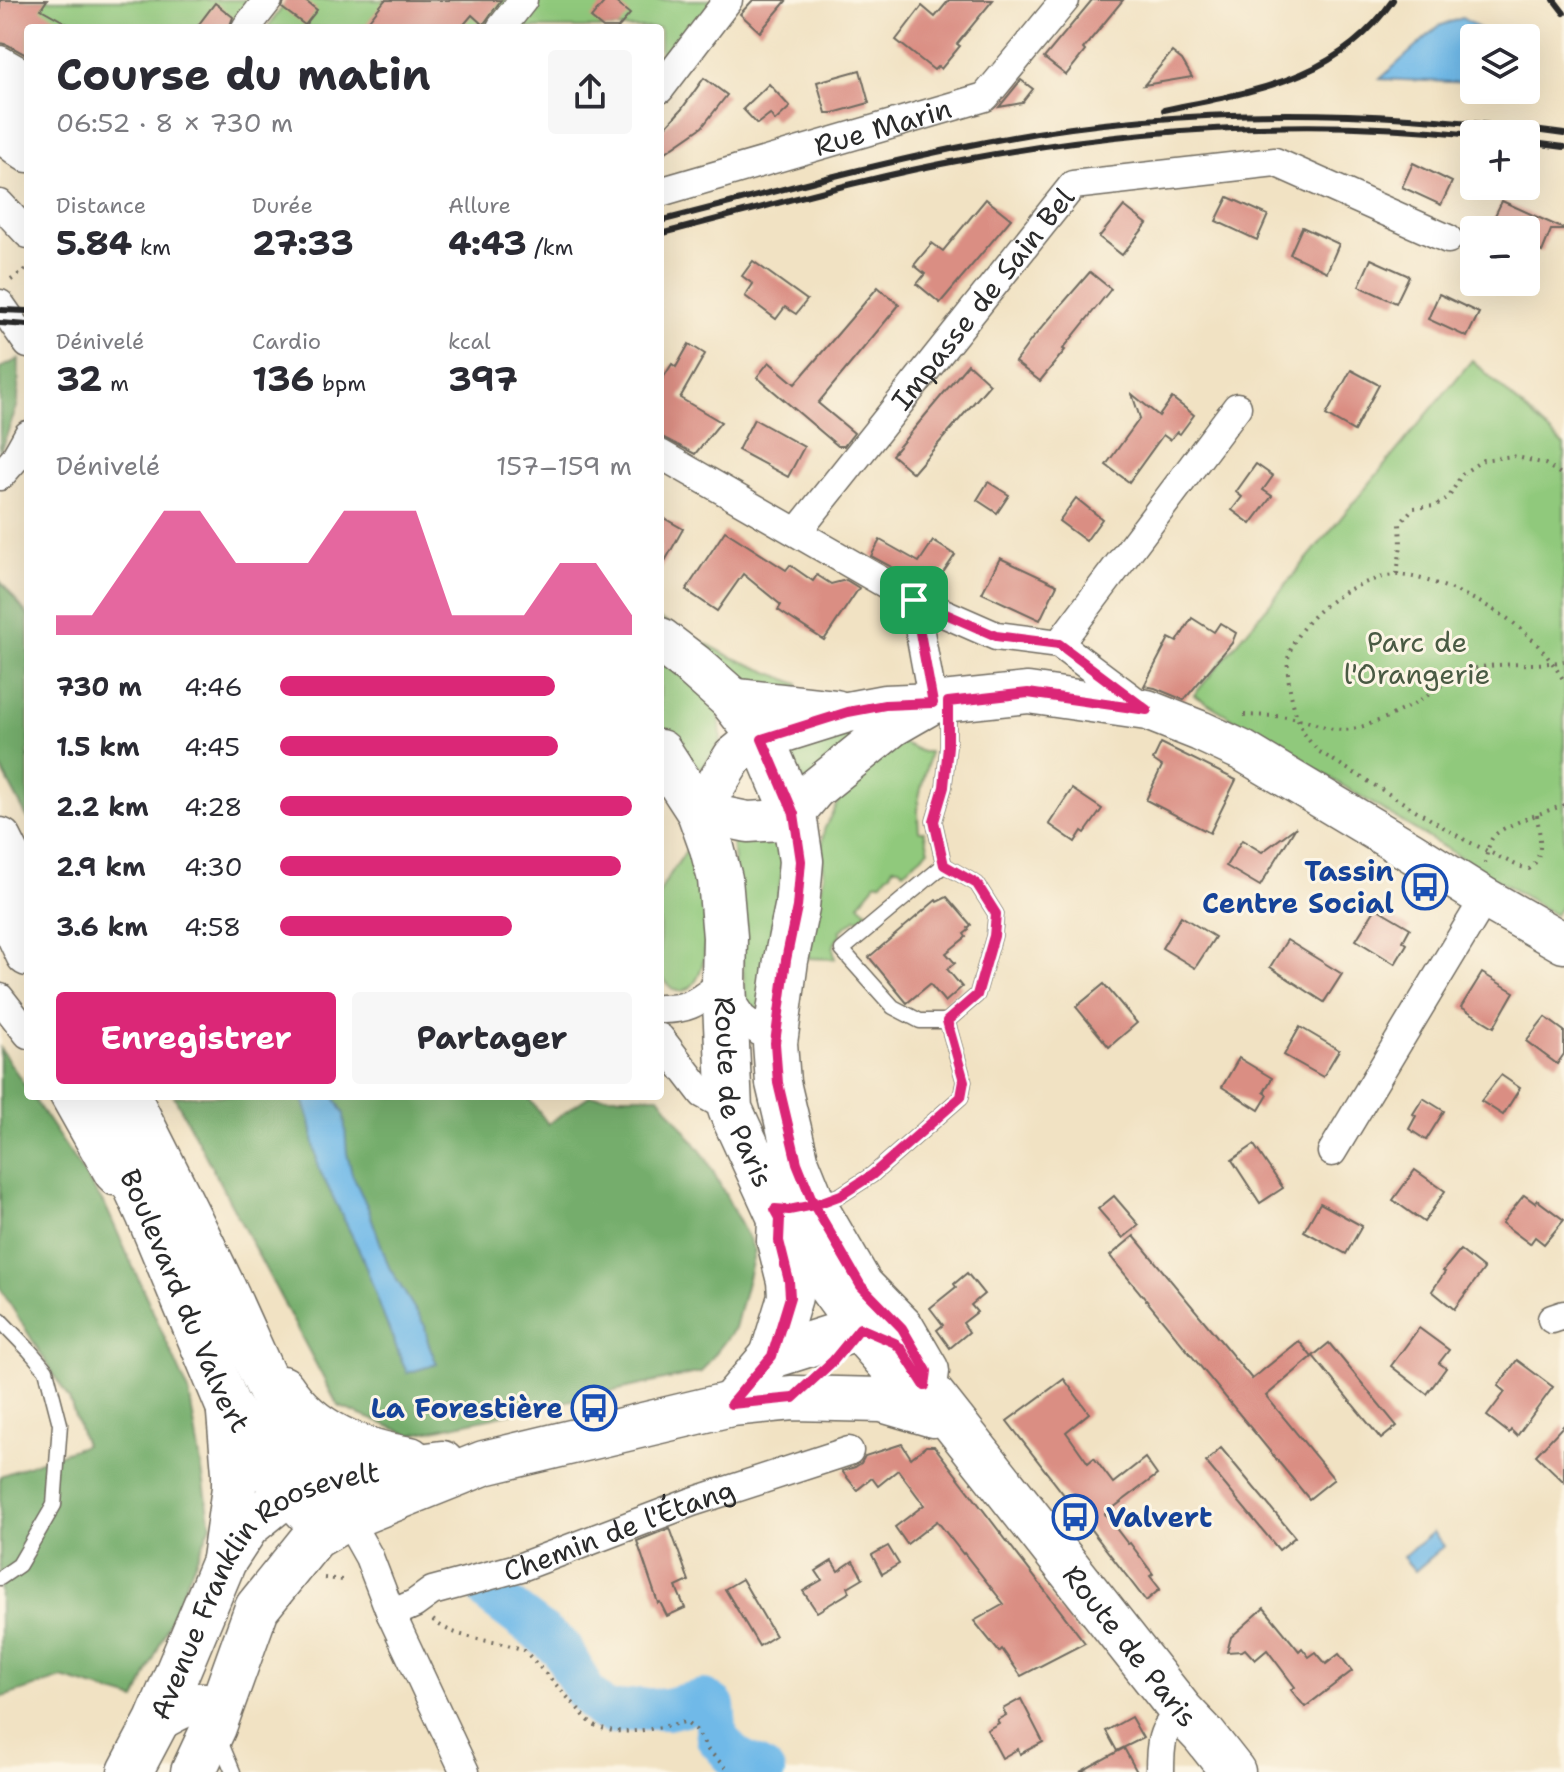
<!DOCTYPE html>
<html lang="fr">
<meta charset="utf-8">
<style>
body{margin:0;font-family:"Shantell Sans",sans-serif;background:#f7f7f7;color:#2b2b33;height:100vh;display:flex;flex-direction:column;font-size:30px;white-space:nowrap}
*{box-sizing:border-box;margin:0}
p{font-size:26px;color:#7c7c81}
.icon{flex:none;width:44px;height:44px;fill:none;stroke:currentColor;stroke-width:2;stroke-linecap:round;stroke-linejoin:round}
.map{position:relative;flex:1;overflow:hidden}
.panel{position:absolute;left:24px;top:24px;width:640px;height:1076px;display:flex;flex-direction:column;background:#fff;border-radius:8px;box-shadow:0 8px 32px #0002}
.panel>*{flex:none}
.buttons{position:absolute;left:1460px;top:24px;display:grid;gap:16px}
.buttons a{display:grid;place-items:center;width:80px;height:80px;border-radius:8px;background:#fff;box-shadow:0 8px 32px #0002;font-size:40px}
.pin{position:absolute;display:grid;place-items:center;width:68px;height:68px;color:#fff;margin:-34px;border-radius:16px;box-shadow:0 4px 12px #0006}
.round{display:grid;place-items:center;flex:none;width:84px;height:84px;border-radius:8px;background:#f7f7f7}
.summary{display:flex;align-items:center;justify-content:space-between;height:136px;padding:0 32px}
h1{font-size:44px;font-weight:700;line-height:60px}
.metrics{display:grid;grid-template-columns:repeat(3,1fr);gap:12px;height:136px;padding:8px 32px}
.metrics div{display:grid;align-content:center}
.metrics b{font-size:34px;font-weight:700}
.metrics small{font-size:22px;font-weight:400}
.metrics p{font-size:22px}
.chart{height:224px;padding:16px 32px}
.chart p{display:flex;justify-content:space-between}
.chart svg{width:100%;height:144px;margin-top:8px;fill:#db2777;opacity:.7}
.action{display:flex;gap:16px;margin-top:auto;padding:16px 32px}
.action a{flex:1;height:92px;border-radius:8px;background:#db2777;color:#fff;font-size:32px;font-weight:700;line-height:92px;text-align:center}
.action a+a{background:#f7f7f7;color:#2b2b33}
ul{padding:0 32px;list-style:none;font-size:26px}
li{display:grid;grid-template-columns:128px 96px 1fr;align-items:center;height:60px}
li i{height:20px;border-radius:10px;background:#db2777}
.map>svg:first-child{display:block}
.green{fill:#90c97c;stroke:#5e7a54;stroke-width:2}
.forest{fill:#74ad6c;stroke:#506c4c;stroke-width:2}
.water{fill:#70b9e8;stroke:#4e728a;stroke-width:2}
.lines{fill:none;stroke-linecap:round;stroke-linejoin:round}
.river{stroke:#70b9e8;stroke-width:42}
.building{fill:#da8e83}
.lane-casing{stroke:#706b60;stroke-width:17}
.street-casing{stroke:#706b60;stroke-width:31}
.secondary-casing{stroke:#706b60;stroke-width:43}
.primary-casing{stroke:#706b60;stroke-width:47}
.path{stroke:#706b60;stroke-width:4;stroke-dasharray:2 6;stroke-linecap:butt}
.lane{stroke:#fff;stroke-width:14}
.street{stroke:#fff;stroke-width:28}
.secondary{stroke:#fff;stroke-width:40}
.primary{stroke:#fff;stroke-width:44}
.rail{stroke:#2b2b2b;stroke-width:6}
.route-casing{stroke:#fff;stroke-width:16}
.route{stroke:#db2777;stroke-width:10}
.labels{text-anchor:middle;dominant-baseline:central;stroke-width:6;stroke-linejoin:round;paint-order:stroke}
.street-label{font-size:28px;fill:#2b2b2b;stroke:#fcf5e5}
.park-label{font-size:28px;fill:#495a43;stroke:#fcf5e5}
.transit-label{font-size:28px;font-weight:bold;fill:#164399;stroke:#fcf5e5;text-anchor:end}
</style>
<div class="map">
<svg width="1564" height="1772" viewBox="0 0 1564 1772">
<rect width="100%" height="100%" fill="#fcf5e5"/>
<filter id="ink" filterUnits="userSpaceOnUse"><feTurbulence type="fractalNoise" baseFrequency=".0125" numOctaves="2"/><feDisplacementMap in="SourceGraphic" scale="16" xChannelSelector="R" yChannelSelector="G"/><feConvolveMatrix kernelMatrix="1 2 1 2 8 2 1 2 1" color-interpolation-filters="sRGB"/></filter>
<filter id="wash" filterUnits="userSpaceOnUse"><feTurbulence type="fractalNoise" baseFrequency=".006" numOctaves="4" result="noise"/><feDisplacementMap in="SourceGraphic" scale="32" xChannelSelector="R" yChannelSelector="G"/><feGaussianBlur stdDeviation="1.8" result="paint"/><feColorMatrix in="noise" values="0 0 0 0 0 0 0 0 0 0 0 0 0 0 0 0 0 1.4 0 .05"/><feComposite in="paint" operator="in"/></filter>
<g filter="url(#wash)">
<rect width="100%" height="100%" fill="#f1e2c3"/>
<g class="green">
<path d="M0,0H257L236,28H28V60L0,43Z"/>
<path d="M288,0H513L491,28H267Z"/>
<path d="M537,0H713L660,70V28H514Z"/>
<path d="M1472,360L1564,446V902L1555,915L1194,695Z"/>
<path d="M660,619L729,656L798,684V692L752,686L717,663Z"/>
<path d="M660,656L719,707L721,741L704,766L695,769L660,726Z"/>
<path d="M877,717L806,785L787,746Z"/>
<path d="M901,742L922,752H929C928,768 922,782 919,798C917,809 918,820 919,831H924L929,850L904,871L899,867H893L891,873L887,875L882,882L875,883L874,886L859,904L868,912L859,920L857,918L840,931L842,934C833,943 832,947 835,959L808,958L824,875L822,847L824,830L835,807L849,785Z"/>
<path d="M782,833L785,854L759,1009L746,1003L732,840L734,837Z"/>
<path d="M693,841C699,878 714,940 699,975C696,982 690,990 682,991C673,993 664,981 661,973C659,969 659,899 660,893C662,884 686,852 693,841Z"/>
</g>
<g class="forest">
<path d="M19,359L18,404L0,453V368Z"/>
<path d="M0,581L28,615V819L0,766Z"/>
<path d="M0,1048L28,1090V1096H32L107,1209L189,1392L211,1525L136,1700L62,1678L0,1698V1476L85,1445L69,1399L0,1288Z"/>
<path d="M174,1096H527L548,1124L589,1096H659L706,1158L755,1251L735,1328L701,1372L411,1435L338,1406Z"/>
</g>
<g class="water">
<path d="M1462,18L1480,29L1485,38H1474V83L1380,79L1439,26Z"/>
<path d="M302,1096H334L344,1114L347,1153L352,1174L368,1208L389,1267L425,1326L428,1342L437,1364L407,1373L385,1320L361,1254L318,1167L310,1121Z"/>
<path d="M1433,1532L1444,1546L1415,1571L1403,1557Z"/>
</g>
<g class="lines">
<path class="river" d="M490,1594L561,1648L585,1692L602,1709L613,1713L640,1709H667L704,1700L714,1706L717,1738L733,1756L764,1772"/>
</g>
<g id="blocks">
<g class="building">
<path d="M0,0H47L41,9L75,28H28V56L8,45L0,43Z"/>
<path d="M285,0H304L317,10L305,25L282,8Z"/>
<path d="M385,0H501L483,25L472,15L461,28H363Z"/>
<path d="M606,0H613L630,14L618,28H603L591,18Z"/>
<path d="M753,0H787L760,32L740,14Z"/>
<path d="M949,0H993L957,44L960,46L941,69L938,66L934,70L896,40L922,6L935,17Z"/>
<path d="M1092,0H1123L1083,49L1085,51L1066,75L1044,58Z"/>
<path d="M215,3L233,17L229,28H196Z"/>
<path d="M1172,52L1182,60L1192,77L1144,85Z"/>
<path d="M860,70L869,103L833,113H826L817,82Z"/>
<path d="M704,78L727,95L702,127L660,156V133L681,110Z"/>
<path d="M1021,80L1033,89L1022,103L999,107Z"/>
<path d="M769,84L790,107L775,121L770,114L757,124L743,109Z"/>
<path d="M1413,163L1452,182L1441,205L1402,187Z"/>
<path d="M1228,197L1268,215L1257,240L1216,221Z"/>
<path d="M986,199L1011,219L940,303L917,284L925,274L914,265L932,243L943,251Z"/>
<path d="M1502,201L1564,229V230H1551L1542,252L1526,244V230H1488Z"/>
<path d="M1124,206L1147,224L1122,255L1099,237Z"/>
<path d="M1302,227L1339,244L1327,272L1290,254Z"/>
<path d="M1371,259L1409,276L1396,303L1359,286Z"/>
<path d="M753,261L807,300L796,314L785,307L776,319L745,296L753,284L742,276Z"/>
<path d="M1090,272L1111,289L1063,349L1065,350L1040,381L1015,362L1031,340Z"/>
<path d="M878,287L899,305L818,403L854,433L844,446H838L757,377L769,362L795,384Z"/>
<path d="M1439,294L1479,313L1467,337L1428,319Z"/>
<path d="M689,344L705,354L680,398L721,422L695,454L660,436V383L672,364L676,367Z"/>
<path d="M968,364L990,384L913,473L892,455Z"/>
<path d="M1351,370L1379,385L1354,431L1326,415Z"/>
<path d="M1132,394L1159,416L1172,398L1194,415L1180,434L1177,432L1170,440L1163,435L1129,482L1106,465L1140,418Z"/>
<path d="M754,419L804,447L788,477L738,450Z"/>
<path d="M1256,464L1273,476L1263,490L1272,496L1251,524L1232,510L1242,497L1236,492Z"/>
<path d="M988,482L1009,495L997,513L977,500Z"/>
<path d="M1076,498L1102,519L1086,541L1059,521Z"/>
<path d="M660,516L683,529L660,570Z"/>
<path d="M725,531L786,570L790,565L813,581L817,575L831,584L846,580L859,588L824,640L778,610L781,605L743,574L717,611L686,590Z"/>
<path d="M880,540L919,562L933,541L955,555L932,589L871,556Z"/>
<path d="M1000,558L1057,585L1040,620L982,593Z"/>
<path d="M1192,618L1214,632L1220,623L1236,633L1232,643L1184,700L1155,688L1144,686L1169,638L1177,642Z"/>
<path d="M1161,743L1236,780L1210,833L1146,800L1162,766L1153,760Z"/>
<path d="M1072,789L1102,809L1085,833L1082,831L1075,842L1049,824Z"/>
<path d="M1296,827L1260,886L1226,866L1242,840L1262,852Z"/>
<path d="M947,897L971,925L968,928L969,930L964,934L966,937L946,953L955,963L947,969L962,987L945,1002L930,984L907,1003L869,957L936,900L937,902Z"/>
<path d="M1376,908L1410,928L1403,941L1407,944L1395,964L1356,940Z"/>
<path d="M1181,916L1215,937L1195,968L1162,948Z"/>
<path d="M1287,940L1342,974L1324,1002L1270,967Z"/>
<path d="M1482,973L1514,992L1494,1027L1461,1007Z"/>
<path d="M1104,984L1137,1023L1109,1047L1076,1007Z"/>
<path d="M1545,1017L1564,1031V1054L1557,1064L1526,1041Z"/>
<path d="M1300,1027L1339,1050L1323,1077L1284,1055Z"/>
<path d="M1239,1058L1272,1078L1264,1092L1268,1095L1259,1110L1222,1087Z"/>
<path d="M1501,1075L1520,1088L1503,1115L1481,1101Z"/>
<path d="M1423,1098L1444,1111L1426,1140L1409,1129L1416,1116L1413,1114Z"/>
<path d="M1254,1145L1283,1188L1260,1203L1232,1160Z"/>
<path d="M1415,1170L1445,1191L1424,1222L1393,1200Z"/>
<path d="M1524,1195L1535,1203L1537,1200L1564,1220L1544,1244L1535,1237L1530,1244L1502,1223Z"/>
<path d="M1114,1196L1139,1225L1123,1238L1098,1209Z"/>
<path d="M1320,1203L1362,1226L1346,1254L1304,1231Z"/>
<path d="M1134,1236L1252,1379L1299,1341L1312,1357L1266,1396L1334,1479L1309,1499L1110,1256Z"/>
<path d="M1460,1250L1484,1269L1454,1309L1432,1291L1445,1272L1443,1271Z"/>
<path d="M967,1273L984,1294L971,1305L977,1312L963,1323L969,1332L950,1348L937,1330L943,1325L930,1308L956,1287L954,1284Z"/>
<path d="M1419,1328L1449,1350L1439,1363L1446,1368L1427,1394L1391,1366Z"/>
<path d="M1329,1343L1397,1426L1381,1439L1313,1356Z"/>
<path d="M1517,1360L1553,1387L1517,1436L1511,1430L1509,1433L1487,1416L1505,1392L1498,1386Z"/>
<path d="M1064,1379L1089,1413L1066,1432L1088,1463L1094,1458L1113,1483L1145,1458L1157,1475L1105,1514L1128,1544L1130,1543L1153,1574L1150,1576L1160,1589L1146,1601L1007,1421Z"/>
<path d="M1564,1425V1482L1536,1455Z"/>
<path d="M902,1444L911,1458L926,1446H934L1085,1643L1021,1676L1002,1649L999,1652L974,1621L1004,1604L964,1553L963,1554L937,1521L907,1544L895,1527L924,1505L898,1470L878,1486L872,1478L857,1490L842,1471L855,1467L861,1463L865,1456Z"/>
<path d="M1221,1448L1295,1537L1279,1550L1206,1462Z"/>
<path d="M670,1528L689,1581L676,1587L685,1608L667,1616L660,1602L658,1603L637,1541Z"/>
<path d="M888,1546L899,1564L882,1574L872,1555Z"/>
<path d="M832,1561L838,1571L853,1561L863,1578L848,1587L850,1592L817,1612L803,1591L822,1580L816,1571Z"/>
<path d="M742,1579L775,1636L759,1646L725,1589Z"/>
<path d="M1264,1608L1299,1651L1302,1648L1309,1657L1316,1652L1326,1664L1339,1654L1352,1671L1305,1707L1291,1690L1295,1687L1267,1650L1255,1660L1245,1649L1242,1651L1227,1652L1231,1637Z"/>
<path d="M1021,1699L1043,1742L1020,1754L1018,1749L1002,1758L987,1730L999,1723L997,1720L1006,1715L1003,1709Z"/>
<path d="M1131,1717L1143,1738L1117,1751L1106,1731Z"/>
<path d="M1124,1748L1137,1772H1080Z"/>
</g>
</g>
</g>
<g filter="url(#ink)">
<use href="#blocks" fill-opacity="0" stroke="#706b60" stroke-width="2"/>
<g class="lines">
<g class="lane-casing">
<g id="lane">
<path d="M944,865L842,950L893,1007L920,1021H947L977,995L994,936L996,914L977,884L944,865L934,821L944,787L948,746V703"/>
<path d="M817,1204L841,1195L872,1175L961,1097L964,1081L947,1021"/>
<path d="M0,1320L29,1350L46,1370L60,1424L54,1505L19,1565L0,1578"/>
<path d="M218,1736L233,1772"/>
</g>
</g>
<g class="street-casing">
<g id="street">
<path d="M246,28L268,0"/>
<path d="M501,28L523,0"/>
<path d="M0,60L28,76"/>
<path d="M660,89L728,0"/>
<path id="s1" d="M660,192L985,97L1065,0"/>
<path d="M0,204L28,234"/>
<path d="M0,304L28,344"/>
<path d="M660,454L914,600L996,636L1059,644L1143,707"/>
<path d="M0,476L14,460L28,435"/>
<path id="s2" d="M797,532L1073,185L1275,162L1448,239"/>
<path d="M914,600L933,703"/>
<path d="M1059,644L1237,407"/>
<path d="M0,998L28,1034"/>
<path d="M660,1009C692,1010 700,999 724,982L734,1006L742,1018L775,1043"/>
<path d="M660,1038L703,1094L730,1109"/>
<path d="M64,1096L109,1176L114,1181"/>
<path d="M1332,1152L1485,898"/>
<path d="M1552,1319L1564,1315"/>
<path d="M347,1518L369,1557L391,1614L465,1772"/>
<path id="s3" d="M391,1614L414,1604L432,1591L521,1567L692,1502L849,1451"/>
<path d="M1160,1772C1160,1747 1160,1727 1182,1712"/>
</g>
</g>
<g class="secondary-casing">
<g id="secondary">
<path d="M730,698L836,710"/>
<path d="M933,703L893,726L815,789L794,814L780,820L748,822L699,812L733,757L744,748L762,739L848,712L885,705L933,703L1028,693L1147,710L1200,731L1243,751L1410,851L1485,898L1564,943"/>
<path d="M157,1721C176,1712 208,1688 218,1716"/>
</g>
</g>
<g class="primary-casing">
<g id="primary">
<path d="M0,94L28,114"/>
<path d="M0,129L28,150"/>
<path id="s4" d="M660,640L694,666L730,698L762,739L794,814L801,861L797,907L786,960L775,1043L778,1083L797,1163L814,1205L861,1286L902,1328L927,1371L925,1386L1182,1712L1203,1734L1233,1772"/>
<path id="s5" d="M660,752L699,812L712,848L720,879L725,937L724,982L730,1109L780,1218L869,1340L923,1402"/>
<path d="M0,840L28,896"/>
<path d="M0,895L28,954"/>
<path id="s6" d="M94,1096L148,1214L228,1406L272,1474L310,1514"/>
<path d="M128,1096C159,1158 191,1220 221,1283C257,1359 286,1439 338,1506"/>
<path d="M772,1356L790,1297L789,1281L779,1241L780,1221"/>
<path d="M282,1388C312,1433 359,1451 410,1459"/>
<path d="M731,1404L772,1356L860,1328"/>
<path d="M224,1559L234,1488V1472L229,1413"/>
<path id="s7" d="M130,1772L157,1721L224,1561L247,1526L273,1505L292,1493L320,1483L353,1475L442,1463"/>
<path d="M193,1772L214,1727L257,1608L314,1537L347,1518L484,1463L731,1404L793,1398L882,1400L933,1415"/>
</g>
</g>
<g class="path">
<path d="M11,280L28,268"/>
<path d="M1397,574L1401,545L1400,524L1413,508L1435,506L1449,497L1462,474L1483,460L1513,456L1545,464L1564,476"/>
<path d="M1244,715C1261,716 1282,715 1299,719C1316,723 1334,733 1352,729C1373,725 1402,711 1420,700C1439,689 1450,676 1473,669C1502,661 1534,667 1564,661"/>
<path d="M1537,815C1539,834 1546,856 1529,869L1518,866L1463,839L1318,751C1313,745 1306,738 1303,731C1294,715 1284,672 1289,654C1298,626 1322,606 1346,591C1358,585 1385,574 1398,575C1430,576 1492,605 1516,625C1535,640 1552,660 1564,681"/>
<path d="M1485,863C1487,855 1488,844 1493,837C1502,825 1548,811 1564,805"/>
<path d="M324,1578L343,1580"/>
<path d="M433,1620C457,1641 495,1639 524,1650L582,1713C603,1744 654,1728 685,1722L696,1730L708,1750L730,1772"/>
</g>
<use href="#lane" class="lane"/>
<use href="#street" class="street"/>
<use href="#secondary" class="secondary"/>
<use href="#primary" class="primary"/>
<g class="rail">
<path d="M1554,0L1564,13"/>
<path d="M1164,110C1253,91 1337,81 1393,0"/>
<path d="M1526,142L1564,147"/>
<path d="M660,221C774,192 887,160 1002,139C1188,105 1378,108 1564,134"/>
<path d="M660,234C762,208 863,178 967,159C1134,128 1304,117 1474,135"/>
<path d="M0,310L28,311"/>
<path d="M0,323L28,325"/>
</g>
</g>
</g>
<g class="lines" filter="url(#ink)">
<g class="route-casing">
<path id="route" d="M914,600L933,703L885,705L848,712L762,739L794,814L801,861L797,907L786,960L775,1043L778,1083L797,1163L814,1205L789,1210L775,1209L780,1218L779,1241L789,1281L790,1297L772,1356L731,1404L793,1398L833,1361L860,1328L895,1343L902,1350L925,1386L927,1371L902,1328L861,1286L814,1205L841,1195L872,1175L961,1097L964,1081L947,1021L977,995L994,936L996,914L977,884L944,865L934,821L944,787L948,746V702L1028,693L1147,710L1059,644L996,636L914,600"/>
</g>
<use href="#route" class="route"/>
</g>
<defs>
<g id="bus-ring" transform="scale(2.3)"><circle r="9.5" fill="#fcf5e5" stroke="#1a4fb4" stroke-width="1.5"/><path d="M-5-6H5V4H4V6H2V4H-2V6H-4V4H-5ZM-3.5-4V0h7V-4ZM-3.5 1.2v1.5H-2V1.2ZM2 1.2v1.5H3.5V1.2Z" fill="#1a4fb4"/></g>
</defs>
<g fill-rule="evenodd">
<use href="#bus-ring" x="1425" y="887"/>
<use href="#bus-ring" x="594" y="1408"/>
<use href="#bus-ring" x="1075" y="1517"/>
</g>
<g class="labels">
<g class="street-label">
<text stroke="none"><textPath href="#s1" startOffset="232">Rue Marin</textPath></text>
<text stroke="none"><textPath href="#s2" startOffset="298">Impasse de Sain Bel</textPath></text>
<text stroke="none"><textPath href="#s5" startOffset="358">Route de Paris</textPath></text>
<text stroke="none"><textPath href="#s6" startOffset="224">Boulevard du Valvert</textPath></text>
<text stroke="none"><textPath href="#s3" startOffset="244">Chemin de l'Étang</textPath></text>
<text stroke="none"><textPath href="#s7" startOffset="240">Avenue Franklin Roosevelt</textPath></text>
<text stroke="none"><textPath href="#s4" startOffset="1172">Route de Paris</textPath></text>
</g>
<g class="park-label">
<text x="1417" y="642">Parc de<tspan x="1417" dy="32">l'Orangerie</tspan></text>
</g>
<g class="transit-label">
<text x="1394" y="871">Tassin<tspan x="1394" dy="32">Centre Social</tspan></text>
<text x="563" y="1408">La Forestière</text>
<text x="1106" y="1517" text-anchor="start">Valvert</text>
</g>
</g>
</svg>
<div class="buttons">
<a><svg class="icon" aria-label="layers" viewBox="0 0 24 24"><path d="M12 4l9 5-9 5-9-5zM3 14l9 5 9-5"/></svg></a>
<a>+</a>
<a>−</a>
</div>
<div class="pin" style="left:914px;top:600px;background:#1e9e55"><svg class="icon" aria-label="arrive" viewBox="0 0 24 24"><path d="M6 21V4h12l-3 4 3 4H6"/></svg></div>
<section class="panel">
<div class="summary"><div><h1>Course du matin</h1><p>06:52 · 8 × 730 m</p></div><a class="round"><svg class="icon" aria-label="share" viewBox="0 0 24 24"><path d="M12 15V3M7 8l5-5 5 5M5 13v7h14v-7"/></svg></a></div>
<div class="metrics">
<div><p>Distance</p><b>5.84<small> km</small></b></div>
<div><p>Durée</p><b>27:33</b></div>
<div><p>Allure</p><b>4:43<small> /km</small></b></div>
</div>
<div class="metrics">
<div><p>Dénivelé</p><b>32<small> m</small></b></div>
<div><p>Cardio</p><b>136<small> bpm</small></b></div>
<div><p>kcal</p><b>397</b></div>
</div>
<div class="chart"><p><span>Dénivelé</span>157–159 m</p>
<svg viewBox="0 0 160 44" preserveAspectRatio="none"><path d="M0 44V38L10 38L20 22L30 6L40 6L50 22L60 22L70 22L80 6L90 6L100 6L110 38L120 38L130 38L140 22L150 22L160 38V44z"/></svg>
</div>
<ul>
<li><b>730 m</b>4:46<i style="width:78%"></i></li>
<li><b>1.5 km</b>4:45<i style="width:79%"></i></li>
<li><b>2.2 km</b>4:28<i style="width:100%"></i></li>
<li><b>2.9 km</b>4:30<i style="width:97%"></i></li>
<li><b>3.6 km</b>4:58<i style="width:66%"></i></li>
</ul>
<div class="action"><a>Enregistrer</a><a>Partager</a></div>
</section>
</div>
